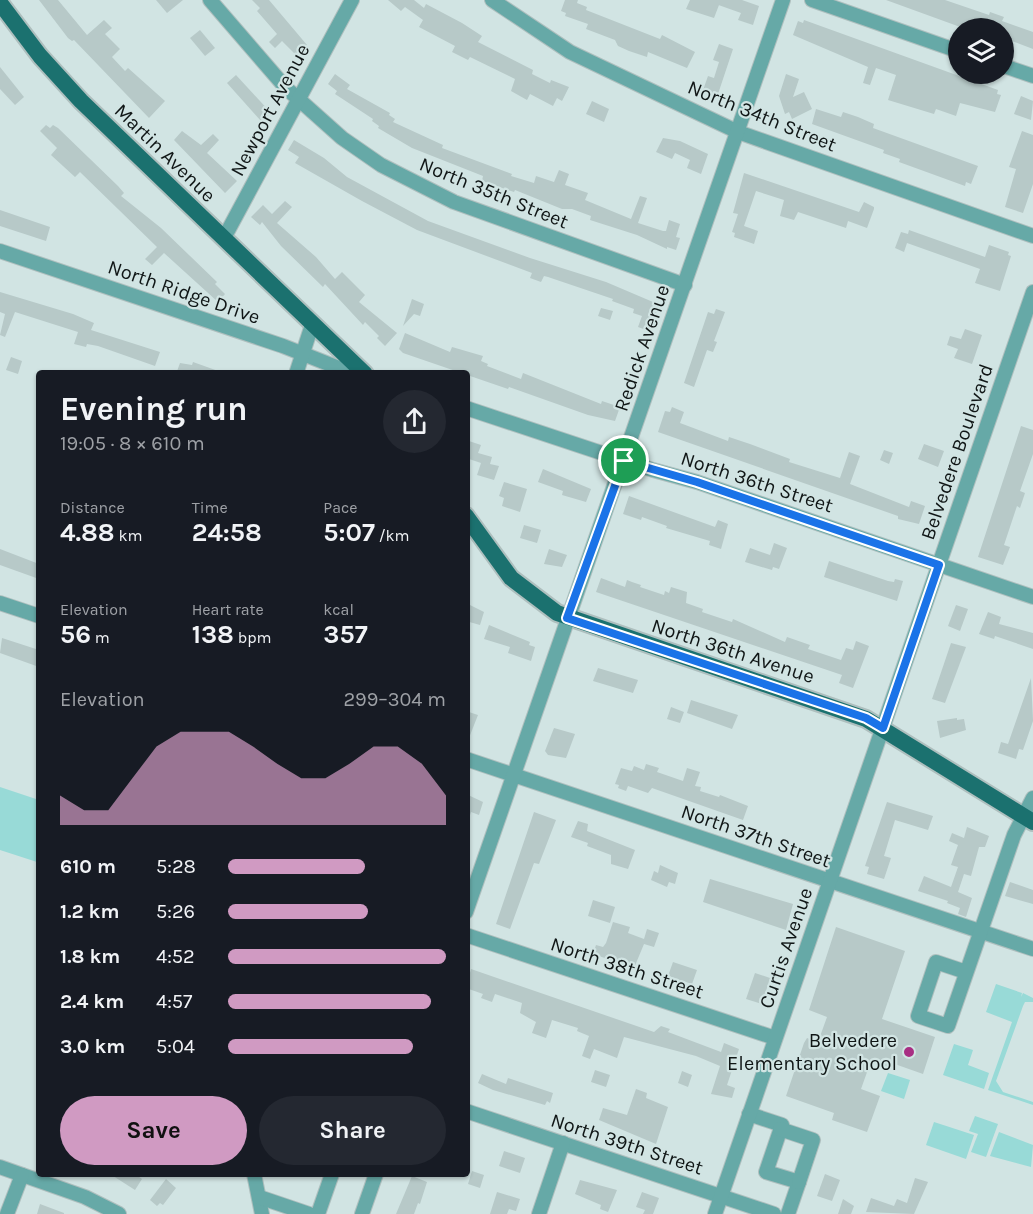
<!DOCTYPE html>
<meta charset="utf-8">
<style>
body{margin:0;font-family:Karla,sans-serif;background:#242831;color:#f1f3f6;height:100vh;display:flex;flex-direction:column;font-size:22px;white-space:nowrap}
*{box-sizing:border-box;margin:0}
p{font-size:20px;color:#9ea1a6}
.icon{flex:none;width:33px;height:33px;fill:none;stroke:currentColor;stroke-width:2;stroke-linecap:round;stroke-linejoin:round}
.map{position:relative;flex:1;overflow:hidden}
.drawer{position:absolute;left:36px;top:370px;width:434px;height:807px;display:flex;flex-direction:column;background:#171b24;border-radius:6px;box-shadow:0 2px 4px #0004}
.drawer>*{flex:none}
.tools{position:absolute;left:948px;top:18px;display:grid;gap:12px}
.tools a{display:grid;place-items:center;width:66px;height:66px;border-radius:50%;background:#171b24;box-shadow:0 2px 4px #0004;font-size:30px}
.pin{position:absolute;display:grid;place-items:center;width:51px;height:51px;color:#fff;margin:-26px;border:3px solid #fff;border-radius:50%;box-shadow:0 2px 6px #0007}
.round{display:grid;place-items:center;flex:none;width:63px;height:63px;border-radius:32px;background:#242831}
.headline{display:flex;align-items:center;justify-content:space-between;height:102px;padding:0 24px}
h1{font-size:33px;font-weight:700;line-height:45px}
.figures{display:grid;grid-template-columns:repeat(3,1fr);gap:9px;height:102px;padding:6px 24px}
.figures div{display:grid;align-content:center}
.figures b{font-size:26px;font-weight:700}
.figures small{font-size:16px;font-weight:400}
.figures p{font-size:16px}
.chart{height:168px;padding:12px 24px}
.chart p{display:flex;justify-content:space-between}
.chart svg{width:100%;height:108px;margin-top:6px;fill:#d09ac2;opacity:.7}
.cta{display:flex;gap:12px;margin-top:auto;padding:12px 24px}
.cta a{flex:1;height:69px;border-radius:36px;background:#d09ac2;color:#111;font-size:24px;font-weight:700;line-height:69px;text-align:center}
.cta a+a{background:#242831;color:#f1f3f6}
ul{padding:0 24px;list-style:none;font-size:20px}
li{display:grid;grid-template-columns:96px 72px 1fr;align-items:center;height:45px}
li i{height:15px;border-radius:8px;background:#d09ac2}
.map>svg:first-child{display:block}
.green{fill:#98dad7}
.building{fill:#b7c9c8}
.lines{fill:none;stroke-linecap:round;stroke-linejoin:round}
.minor-casing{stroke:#aebfbe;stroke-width:16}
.major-casing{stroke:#aebfbe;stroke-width:20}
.minor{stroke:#66a9a7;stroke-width:14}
.major{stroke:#1b716f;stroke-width:16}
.route-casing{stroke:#fff;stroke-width:12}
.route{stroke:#1a73e8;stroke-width:8}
.poi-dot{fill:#a82e83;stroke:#d1e4e3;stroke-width:2}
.labels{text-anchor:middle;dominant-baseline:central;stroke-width:4.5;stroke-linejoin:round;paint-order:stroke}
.street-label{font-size:20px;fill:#101616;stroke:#d1e4e3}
.poi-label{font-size:20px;fill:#101616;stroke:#d1e4e3;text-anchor:end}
</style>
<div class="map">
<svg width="1033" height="1214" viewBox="0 0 1033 1214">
<rect width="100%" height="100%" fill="#d1e4e3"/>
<g class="green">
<path d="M0,787L39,800L37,862L0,850Z"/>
<path d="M996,984L1022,993L1021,997L1023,993L1033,998V1002H1025L1023,1006L996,1081L1003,1092L1033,1102V1105L988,1090L1012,1022L986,1012Z"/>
<path d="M954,1044L973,1050L968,1065L989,1073L984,1089L943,1075Z"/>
<path d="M888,1073L910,1080L904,1099L881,1091Z"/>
<path d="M975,1116L998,1124L986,1157L971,1152L978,1134L969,1131Z"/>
<path d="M934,1122L974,1135L966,1159L926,1145Z"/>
<path d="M999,1132L1033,1145L1031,1167L990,1156Z"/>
</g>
<g class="building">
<path d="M39,0H58L87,35L104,20L112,28L105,34L120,49L112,57L125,71L128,68L165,101L149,118L74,40L72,41L68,38Z"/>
<path d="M156,0H183L167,13Z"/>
<path d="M252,0H269L307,45L296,55L282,41L275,48L269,42L277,34L257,11L260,8Z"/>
<path d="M388,0H414L424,8L426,4L462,23L482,36L478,42L533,70L532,74L550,83L551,80L569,87L562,101L557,98L553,106L530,94L527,100L511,91L515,79L470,57L468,60L452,52L455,46L419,27L423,20L405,7L401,11Z"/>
<path d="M565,0H578L577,3L587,7L586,10L660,39L662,35L695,52L687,68L648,52L647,57L629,51L618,46L615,40L586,29L588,24L565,16L566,13L561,11Z"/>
<path d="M690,0H742L759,6L753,25L738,20L741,13L710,2L719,5L714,18L686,9Z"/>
<path d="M886,0H945L989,15L990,12L1004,17L1002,21L1033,32V49L1004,38V28H963Z"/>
<path d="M804,20L998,90L997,94L1001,95L995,112L960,103L956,116L936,109L934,114L888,100L896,75L876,68L870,85L863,83L868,67L793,35L798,21L803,23Z"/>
<path d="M200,30L215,48L205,56L190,38Z"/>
<path d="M719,44L733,49L717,97L702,93L708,76L714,78L719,62L713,60Z"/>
<path d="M0,67L24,97L15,105L0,89Z"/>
<path d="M335,74L350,85L347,89L390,113L389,115L395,119L393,122L443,145L442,148L512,174L511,176L534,183L536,176L554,182L559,170L569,174L565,185L588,193L585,200L631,219L640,196L647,198L638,223L663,231H666L669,220L680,224L676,237L680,238L676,250L667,247V249L637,235L590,220L591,216L572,209H562L515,190L514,192L482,181L483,176L412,148L378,128L379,126L372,121L373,119L335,94L337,91L328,84Z"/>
<path d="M786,74L799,79L793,97L804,92L812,109L792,119L789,112L785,114L779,96Z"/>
<path d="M236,75L271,113L261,121L227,83Z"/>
<path d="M1021,96L1033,101L1031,120L1014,114Z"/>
<path d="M592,101L609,109L604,122L586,114Z"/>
<path d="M816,109L841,117L843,112L858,117L874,124L873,128L978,166L971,184L966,182L965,186L899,162L900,159L883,153L884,150L812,124Z"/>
<path d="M46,125L50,128L53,125L58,128L118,186L124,193L121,196L161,228L217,282L215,284L225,294L218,302L164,253L152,265L145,259L157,247L80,172L75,177L51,155L57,148L40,131Z"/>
<path d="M182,131L201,145L213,134L219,140L207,153L237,181L225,193L174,140Z"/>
<path d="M1022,131L1033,135V184L1023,213L1005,207L1016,169L1009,167Z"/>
<path d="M663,138L680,141L708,154L701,174L687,168L690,160L675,153L672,159L656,152Z"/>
<path d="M294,140L324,158L347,177L428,221L530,258L606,282L653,302L659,306L649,331L638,327L642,316L633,313L634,309L612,301L613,299L548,277L544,276L541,282L530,278L532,273L417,230L362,201L295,163L299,157L288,150Z"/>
<path d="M744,173L859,212L864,202L874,207V209L867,228L848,221L846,228L798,212L794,220L780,216L784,200L756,191L744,226L758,231L754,244L734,237L735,233L732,232L738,214L733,213Z"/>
<path d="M285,201L292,207L277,223L316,257L335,279L342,272L365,295L359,302L397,333L385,346L377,338L379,336L365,322L363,325L325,284L323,287L281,246L262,222L260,225L251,217L263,205L272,214Z"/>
<path d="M0,210L50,227L46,241L0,226Z"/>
<path d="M909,230L985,257L989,245L1009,252L1008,255L1011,256L1000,291L975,283L980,269L907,243L904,252L895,248L901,232L908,234Z"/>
<path d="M0,292L73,314L94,323L91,330L160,352L155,366L98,346L87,344L86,347L74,344L78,332L15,312L5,337L0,335L5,314L0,312Z"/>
<path d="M412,299L424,304L420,316L414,314L403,326Z"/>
<path d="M601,308L613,311L610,320L598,316Z"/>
<path d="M716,309L725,312L714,341L717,342L713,352L707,350L694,387L684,383L708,312L714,314Z"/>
<path d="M965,329L982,335L972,364L954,358L958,349L947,345L950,336L961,339Z"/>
<path d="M405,333L450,352L452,347L483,356L481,361L488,364L487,366L521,379L523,373L601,404L602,401L620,407L615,421L588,415L509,387L508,389L403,353L399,349Z"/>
<path d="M11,357L22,361L18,374L6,370Z"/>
<path d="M193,362L221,372L220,374H176L180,363L192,365Z"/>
<path d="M672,407L684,412L680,423L728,441L729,437L750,444L790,459L789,462L840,478L849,452L860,456L850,484L909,507L911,501L925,506L919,524L898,519V516L658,432L665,411L670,412Z"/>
<path d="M1021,426L1033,430V454L1020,491L1025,493L1020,508L1017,506L1004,545L1010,547L1003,565L978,557Z"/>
<path d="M466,440L481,445L478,453L492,457L490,464L499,466L494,480L477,475L481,463L466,458Z"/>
<path d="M924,444L944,451L938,467L918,459Z"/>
<path d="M884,450L893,453L889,464L880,460Z"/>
<path d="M543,469L591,489L586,502L562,495L563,491L538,482Z"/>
<path d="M504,482L527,489L520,512L502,506L504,498L499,496Z"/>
<path d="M629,496L715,527L718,520L728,524L721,549L709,545L710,541L666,528L667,526L642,517L641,520L623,514Z"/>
<path d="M524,525L541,530L537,543L520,538Z"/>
<path d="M774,543L787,548L779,569L773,567L772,570L745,562L750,548L770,555Z"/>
<path d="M0,549L39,564V579L0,565Z"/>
<path d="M549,549L567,555L562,567L544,564Z"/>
<path d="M829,561L888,581L894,582L895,579L903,581L897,601L824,577Z"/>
<path d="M601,578L625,587L627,580L632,582L641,585L640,587L664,595L665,591L669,593L671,587L687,592L686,603L703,609L702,612L732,622L733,619L785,642L787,637L810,645L808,649L841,660L846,648L853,650L856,641L869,646L853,688L839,683L842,675L596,592Z"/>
<path d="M466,603L484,612L480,625L466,621Z"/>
<path d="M956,605L968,609L960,631L948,626Z"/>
<path d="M988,612L1001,617L999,624L1033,633V649L995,636L994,639L979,634Z"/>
<path d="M489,625L530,642L529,645L535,647L531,661L508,653L510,647L484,639Z"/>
<path d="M2,638L39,650V667L0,653Z"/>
<path d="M951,643L966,647L945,703L932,699Z"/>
<path d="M598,668L638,680L633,693L593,681Z"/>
<path d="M1031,678L1033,721L1023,750L1019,749L1016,759L998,753L1001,742L1008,744Z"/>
<path d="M691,700L738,715L732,729L687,713Z"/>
<path d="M671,707L684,712L680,723L667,719Z"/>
<path d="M466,711L478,715L467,743H466Z"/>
<path d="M957,718V720L964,719L966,730L940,738L937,721Z"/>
<path d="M554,728L575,734L566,758L548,755L545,751Z"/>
<path d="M646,764L659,768L657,772L683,781L687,768L700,772L695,786L701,787L700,791L719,797L720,795L748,806L743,820L652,788L648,793L628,786L626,791L618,788L619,785L615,784L621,768L632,771L634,766L644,770Z"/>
<path d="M466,794L483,802L479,815L471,812L468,821Z"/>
<path d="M887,802L933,816L928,830L895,820L884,856L891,858L884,879L867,874L869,867L865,866Z"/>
<path d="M534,812L556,820L539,864L534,863L510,929L496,924Z"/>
<path d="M578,821L588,824L587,831L635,850L628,869L611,864V855L587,846L588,843L571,837Z"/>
<path d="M967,827L989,836L985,847H979L971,876L964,874L958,892L972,898L966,917L958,914L960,908L947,903L948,901L918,891L924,876L951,887L958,867L951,865L958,845L949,841L952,833L964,838Z"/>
<path d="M660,865L678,873L675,884L669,882L667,887L651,880L654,871L658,873Z"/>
<path d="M710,879L793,904L786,930L703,902Z"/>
<path d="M1010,882L1033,890V904L1005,896Z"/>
<path d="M593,900L615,907L610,923L588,916Z"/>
<path d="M613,922L630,927L628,933L644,939L647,929L659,933L654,947L644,944L634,968L593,954L596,945L603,947L606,943Z"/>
<path d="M836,927L905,951L882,1019L935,1037L923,1074L889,1062L887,1067L871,1061L861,1089L880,1096L867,1132L832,1120L834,1113L786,1096L804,1043L807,1038L818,1042L827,1017L809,1010Z"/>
<path d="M673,962L697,970L692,984L668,976Z"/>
<path d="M471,969L654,1032L661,1026L670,1029L668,1032L721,1052L724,1043L739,1049L727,1085L735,1088L732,1098L711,1094L720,1066L696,1056L624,1037L617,1058L594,1049L590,1059L582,1056L589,1036L577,1031L578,1028L552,1020L546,1038L532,1033L536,1022L520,1013L522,1003L495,994L492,1002L481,998L483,994L466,988Z"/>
<path d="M755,973L770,978L762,1004L746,999Z"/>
<path d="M595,1070L610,1075L606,1087L591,1082Z"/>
<path d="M682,1071L692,1075L688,1087L678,1083Z"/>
<path d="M482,1074L506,1084L508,1078L553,1093L550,1103L547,1101L545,1105L493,1090L478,1083Z"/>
<path d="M636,1089L647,1093L646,1098L668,1107L656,1144L599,1120L603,1108L627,1115Z"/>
<path d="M504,1151L525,1158L520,1173L499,1166Z"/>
<path d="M472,1171L484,1175L480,1188L468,1184Z"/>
<path d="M110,1174H135L142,1179L135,1190Z"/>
<path d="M825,1174L840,1180L832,1201L817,1196Z"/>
<path d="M412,1176L427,1182L420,1204L418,1203L414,1214H396Z"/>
<path d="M915,1178L928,1182L914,1214L866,1212L871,1198L894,1206L897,1199L907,1203Z"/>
<path d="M166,1179L176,1188L163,1205L160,1203L157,1206L150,1200Z"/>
<path d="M580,1180L617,1190L608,1212L600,1209L601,1205L575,1194Z"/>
<path d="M497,1192L520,1199L516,1211L509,1209L507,1214H490Z"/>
<path d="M642,1192L659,1198L653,1214H643L645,1210L636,1207Z"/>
<path d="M843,1199L854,1206L851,1214H838Z"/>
<path d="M40,1204L64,1213V1214H37Z"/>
</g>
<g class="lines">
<g class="minor-casing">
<g id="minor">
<path d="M210,0L286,88L342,138L381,165L454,202L685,285"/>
<path d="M492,0L570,52L738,132L1033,236"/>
<path d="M812,0L958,51"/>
<path d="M1004,66L1033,76"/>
<path d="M224,238L352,0"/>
<path d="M0,251L283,346L354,374"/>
<path d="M296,374L312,325"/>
<path d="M466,408L653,470L697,482L1033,597"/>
<path d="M0,603L39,616"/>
<path d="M466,759L1033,949"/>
<path d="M466,912L783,0"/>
<path d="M466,935L775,1038"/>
<path d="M966,972L936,962L918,1016L948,1026L1014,835L1033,798"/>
<path d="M466,1111L774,1214"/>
<path d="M749,1114L782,1125L766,1172L799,1182L788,1214"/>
<path d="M780,1129L813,1140L799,1182"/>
<path d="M0,1167L85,1197L119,1214"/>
<path d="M254,1174L262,1214"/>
<path d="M259,1197L309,1214"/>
<path d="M7,1214L22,1175"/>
<path d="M318,1214L332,1174"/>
<path d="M362,1214L376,1174"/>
<path d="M539,1214L563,1143"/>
<path d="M715,1214L1033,292"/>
</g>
</g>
<g class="major-casing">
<g id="major">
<path d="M0,3L40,56L81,101L365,374"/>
<path d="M466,516L511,578L557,613L866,719L1033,822"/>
</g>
</g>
<use href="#minor" class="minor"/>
<use href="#major" class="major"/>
</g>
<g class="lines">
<g class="route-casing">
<path id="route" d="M624,461L697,482L939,565L883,728L866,718L567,618Z"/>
</g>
<use href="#route" class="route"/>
</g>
<circle class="poi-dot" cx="909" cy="1052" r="6"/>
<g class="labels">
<g class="street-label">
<text transform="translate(270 110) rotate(-62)">Newport Avenue</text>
<text transform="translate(762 116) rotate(22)">North 34th Street</text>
<text transform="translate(165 153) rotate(44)">Martin Avenue</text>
<text transform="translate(494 193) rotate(22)">North 35th Street</text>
<text transform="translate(184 292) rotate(19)">North Ridge Drive</text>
<text transform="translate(642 348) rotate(-71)">Redick Avenue</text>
<text transform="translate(957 452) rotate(-71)">Belvedere Boulevard</text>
<text transform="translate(757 482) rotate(18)">North 36th Street</text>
<text transform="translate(733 651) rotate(18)">North 36th Avenue</text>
<text transform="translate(756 836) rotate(19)">North 37th Street</text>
<text transform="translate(786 948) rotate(-71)">Curtis Avenue</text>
<text transform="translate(627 968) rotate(18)">North 38th Street</text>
<text transform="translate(627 1144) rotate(18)">North 39th Street</text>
</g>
<g class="poi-label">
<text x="897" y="1040">Belvedere<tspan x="897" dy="23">Elementary School</tspan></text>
</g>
</g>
</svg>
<div class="tools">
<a><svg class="icon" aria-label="layers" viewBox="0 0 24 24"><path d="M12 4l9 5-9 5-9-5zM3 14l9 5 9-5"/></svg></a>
</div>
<div class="pin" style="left:624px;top:461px;background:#1e9e55"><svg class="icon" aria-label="arrive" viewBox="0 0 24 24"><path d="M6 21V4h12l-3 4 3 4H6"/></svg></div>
<section class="drawer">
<div class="headline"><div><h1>Evening run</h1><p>19:05 · 8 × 610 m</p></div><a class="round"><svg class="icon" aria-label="share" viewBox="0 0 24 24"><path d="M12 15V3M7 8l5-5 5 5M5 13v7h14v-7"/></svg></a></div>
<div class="figures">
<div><p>Distance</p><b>4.88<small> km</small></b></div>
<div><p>Time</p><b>24:58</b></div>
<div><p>Pace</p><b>5:07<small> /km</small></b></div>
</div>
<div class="figures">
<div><p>Elevation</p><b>56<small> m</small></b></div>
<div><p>Heart rate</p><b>138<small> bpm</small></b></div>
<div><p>kcal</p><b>357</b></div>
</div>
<div class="chart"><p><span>Elevation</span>299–304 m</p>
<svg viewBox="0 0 160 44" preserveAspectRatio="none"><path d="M0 44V32L10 38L20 38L30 25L40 12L50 6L60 6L70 6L80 12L90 19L100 25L110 25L120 19L130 12L140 12L150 19L160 32V44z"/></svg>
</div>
<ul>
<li><b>610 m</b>5:28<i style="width:63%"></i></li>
<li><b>1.2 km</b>5:26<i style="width:64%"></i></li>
<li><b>1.8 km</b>4:52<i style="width:100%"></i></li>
<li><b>2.4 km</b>4:57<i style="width:93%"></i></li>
<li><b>3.0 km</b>5:04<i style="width:85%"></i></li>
</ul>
<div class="cta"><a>Save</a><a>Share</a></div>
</section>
</div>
